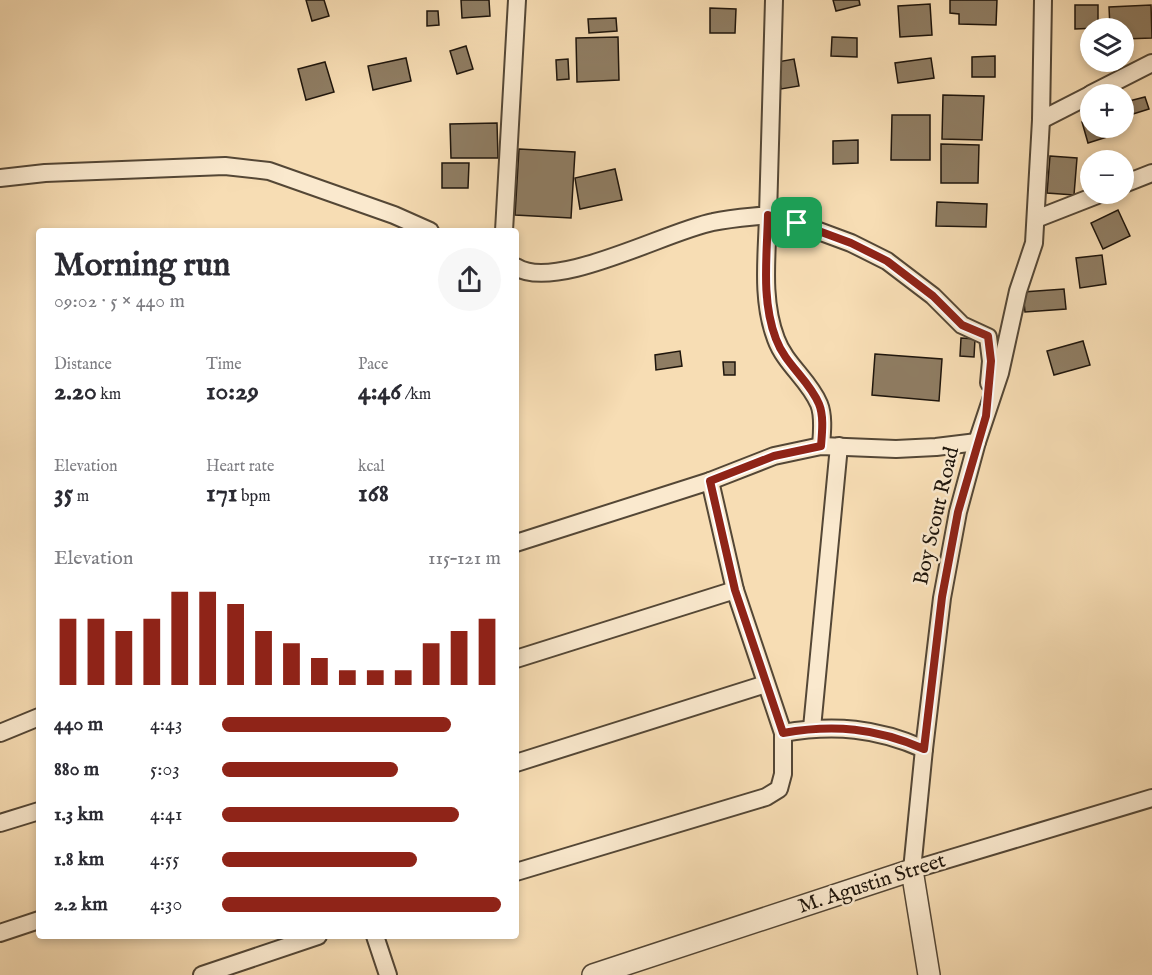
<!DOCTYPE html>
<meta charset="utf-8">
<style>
body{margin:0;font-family:"IM FELL English",serif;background:#f7f7f7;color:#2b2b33;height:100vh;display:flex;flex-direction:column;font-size:22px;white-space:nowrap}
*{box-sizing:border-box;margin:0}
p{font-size:20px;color:#7c7c81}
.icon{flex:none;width:33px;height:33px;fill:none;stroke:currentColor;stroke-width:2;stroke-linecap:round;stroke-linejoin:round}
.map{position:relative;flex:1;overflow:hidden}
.drawer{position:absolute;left:36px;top:228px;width:483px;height:711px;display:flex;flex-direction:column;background:#fff;border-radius:6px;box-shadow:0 3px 9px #0003}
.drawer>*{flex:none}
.fabs{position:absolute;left:1080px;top:18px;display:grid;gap:12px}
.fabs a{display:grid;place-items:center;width:54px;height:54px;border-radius:50%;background:#fff;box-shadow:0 3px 9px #0003;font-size:30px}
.pin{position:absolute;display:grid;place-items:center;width:51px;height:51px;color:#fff;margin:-26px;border-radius:12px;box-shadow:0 3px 9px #0006}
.round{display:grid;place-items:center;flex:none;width:63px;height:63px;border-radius:32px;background:#f7f7f7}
.headline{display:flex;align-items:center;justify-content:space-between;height:102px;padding:0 18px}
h1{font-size:33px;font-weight:700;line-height:45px}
.stats{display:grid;grid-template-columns:repeat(3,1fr);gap:9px;height:102px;padding:6px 18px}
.stats div{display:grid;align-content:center}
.stats b{font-size:26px;font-weight:700}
.stats small{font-size:16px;font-weight:400}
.stats p{font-size:16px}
.chart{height:168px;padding:12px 18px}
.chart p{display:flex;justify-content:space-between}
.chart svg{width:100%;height:108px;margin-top:6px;stroke:#8f2418;stroke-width:6}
ul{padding:0 18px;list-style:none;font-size:20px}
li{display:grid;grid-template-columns:96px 72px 1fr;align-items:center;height:45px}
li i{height:15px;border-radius:8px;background:#8f2418}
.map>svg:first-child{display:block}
.building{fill:#8f7d63;stroke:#1e150c;stroke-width:1.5}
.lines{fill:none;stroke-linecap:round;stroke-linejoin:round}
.minor-casing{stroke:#544736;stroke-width:20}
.tertiary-casing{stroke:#544736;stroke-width:24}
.minor{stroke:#fae9ce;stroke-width:16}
.tertiary{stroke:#fae9ce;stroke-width:21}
.route-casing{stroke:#fff;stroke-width:12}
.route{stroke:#8f2418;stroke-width:8}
.labels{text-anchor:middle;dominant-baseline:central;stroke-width:5;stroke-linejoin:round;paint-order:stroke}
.street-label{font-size:21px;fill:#1e150c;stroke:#fae9ce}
</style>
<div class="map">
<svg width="1152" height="975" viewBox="0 0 1152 975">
<rect width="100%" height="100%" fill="#f7ddb4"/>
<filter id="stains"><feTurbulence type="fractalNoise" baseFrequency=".00333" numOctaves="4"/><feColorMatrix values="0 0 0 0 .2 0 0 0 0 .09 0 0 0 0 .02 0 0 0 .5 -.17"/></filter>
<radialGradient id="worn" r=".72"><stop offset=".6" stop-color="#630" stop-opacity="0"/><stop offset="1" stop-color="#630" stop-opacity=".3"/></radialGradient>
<g class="building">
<path d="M306,0H324L329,16L312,21Z"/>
<path d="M461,0H489L490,16L462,18Z"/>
<path d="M833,0H859L860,5L836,11Z"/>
<path d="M950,0H997L996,25L959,24V14L950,13Z"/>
<path d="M930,4L932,35L900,37L898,6Z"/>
<path d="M1075,5H1098V28L1075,29Z"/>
<path d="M1151,5L1152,38L1124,39V28H1110L1109,7Z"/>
<path d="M710,8L736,9L735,33H710Z"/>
<path d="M427,11H438L439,25L427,26Z"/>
<path d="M616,18L617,31L589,33L588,19Z"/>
<path d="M618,37L619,80L577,82L576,38Z"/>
<path d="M832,37L857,38V57L831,56Z"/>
<path d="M466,46L473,69L457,74L450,51Z"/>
<path d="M995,56V77H972V57Z"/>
<path d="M406,58L411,81L373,90L368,66Z"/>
<path d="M931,58L934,78L898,83L895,63Z"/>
<path d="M568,59L569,79L557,80L556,60Z"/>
<path d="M794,59L799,86L781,89L777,62Z"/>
<path d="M325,62L334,92L306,100L298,69Z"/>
<path d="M943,95L984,96L982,140L942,139Z"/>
<path d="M1145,97L1149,109L1133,114L1129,101Z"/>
<path d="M892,115H930V160H891Z"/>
<path d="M1090,119V128H1104L1107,137L1088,143L1082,122Z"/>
<path d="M497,123L498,158H451L450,124Z"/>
<path d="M858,140V163L833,164V141Z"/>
<path d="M941,144L979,145L978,183H941Z"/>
<path d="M519,149L575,152L571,218L515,215Z"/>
<path d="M1050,156L1077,158L1074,195L1047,193Z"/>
<path d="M442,163H469L468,188H442Z"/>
<path d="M615,169L622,200L580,209L575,178Z"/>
<path d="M937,202L987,204L986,227L936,226Z"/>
<path d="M1118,210L1130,236L1103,249L1091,223Z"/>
<path d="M1102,255L1106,284L1080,288L1076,258Z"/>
<path d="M1064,289L1066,309L1025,312L1023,292Z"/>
<path d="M961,338L975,339L974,357L960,356Z"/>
<path d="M1083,341L1090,365L1054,375L1047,351Z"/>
<path d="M680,351L682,366L656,370L655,355Z"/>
<path d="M875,354L942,359L939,401L872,395Z"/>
<path d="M723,362H735V375H724Z"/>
</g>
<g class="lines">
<g class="minor-casing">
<g id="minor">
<path d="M1043,0L1041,120L1034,243L1018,291L1000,373L977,442L958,512L942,598L924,749L912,870L1152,798"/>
<path d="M1091,94L1152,63"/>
<path d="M1041,120L1090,95"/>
<path d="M0,178L45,173L225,166L269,171L394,215L430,231"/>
<path d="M1124,184L1152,173"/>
<path d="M1036,219L1100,194"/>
<path d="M504,231L517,0"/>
<path d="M516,267C555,292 667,231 713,222C731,218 750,217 768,215L774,0"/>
<path d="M821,446C822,433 824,416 819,404C809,380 785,364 776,339C761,300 767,256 768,215L797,223L851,243L887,261L933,296L962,325L988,337L991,361L989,383"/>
<path d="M710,481L774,456L821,446L896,449L936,447L977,442"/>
<path d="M516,543L710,481L735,590"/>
<path d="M516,659L735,590L783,733C834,724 877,728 924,749"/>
<path d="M812,728L839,446"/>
<path d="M0,733L39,717"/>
<path d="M516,763L766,684"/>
<path d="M0,823L39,811"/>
<path d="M516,872L766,797L779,789L783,774V733"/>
<path d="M0,933L39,920"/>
<path d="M375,936L388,975"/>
<path d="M202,975L318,936"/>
</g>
</g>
<g class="tertiary-casing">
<path id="tertiary" d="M593,975L912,870L929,975"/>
</g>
<use href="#minor" class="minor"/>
<use href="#tertiary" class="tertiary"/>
</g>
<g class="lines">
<g class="route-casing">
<path id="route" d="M768,215L797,223L851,243L887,261L933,296L962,325L988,336L991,361L986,416L958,512L942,597L924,749C876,728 834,724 783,733L735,590L710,481L774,456L821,446C822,433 824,416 819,404C809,380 785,364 776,339C761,300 767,256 768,215Z"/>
</g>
<use href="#route" class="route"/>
</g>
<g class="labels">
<g class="street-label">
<text transform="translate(937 516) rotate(-77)">Boy Scout Road</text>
<text transform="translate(872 884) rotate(-18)">M. Agustin Street</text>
</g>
</g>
<rect width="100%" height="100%" filter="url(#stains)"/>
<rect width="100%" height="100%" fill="url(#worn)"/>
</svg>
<div class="fabs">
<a><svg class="icon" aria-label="layers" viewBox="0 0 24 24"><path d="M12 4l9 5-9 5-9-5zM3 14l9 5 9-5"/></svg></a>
<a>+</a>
<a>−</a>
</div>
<div class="pin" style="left:797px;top:223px;background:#1e9e55"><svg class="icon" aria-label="arrive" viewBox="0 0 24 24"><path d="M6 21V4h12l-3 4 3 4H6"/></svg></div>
<section class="drawer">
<div class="headline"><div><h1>Morning run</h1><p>09:02 · 5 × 440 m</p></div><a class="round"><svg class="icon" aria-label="share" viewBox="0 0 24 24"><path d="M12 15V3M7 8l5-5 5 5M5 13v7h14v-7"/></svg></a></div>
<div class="stats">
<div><p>Distance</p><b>2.20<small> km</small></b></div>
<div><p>Time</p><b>10:29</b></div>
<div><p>Pace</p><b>4:46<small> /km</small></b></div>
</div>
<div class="stats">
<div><p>Elevation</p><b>35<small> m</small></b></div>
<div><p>Heart rate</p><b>171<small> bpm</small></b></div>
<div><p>kcal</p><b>168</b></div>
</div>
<div class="chart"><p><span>Elevation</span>115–121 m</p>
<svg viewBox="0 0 160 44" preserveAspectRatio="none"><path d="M5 44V17M15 44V17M25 44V22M35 44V17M45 44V6M55 44V6M65 44V11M75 44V22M85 44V27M95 44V33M105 44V38M115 44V38M125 44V38M135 44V27M145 44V22M155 44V17"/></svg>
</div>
<ul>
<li><b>440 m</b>4:43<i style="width:82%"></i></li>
<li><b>880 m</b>5:03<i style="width:63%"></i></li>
<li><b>1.3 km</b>4:41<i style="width:85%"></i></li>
<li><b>1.8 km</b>4:55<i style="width:70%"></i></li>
<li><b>2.2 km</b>4:30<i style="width:100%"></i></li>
</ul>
</section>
</div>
